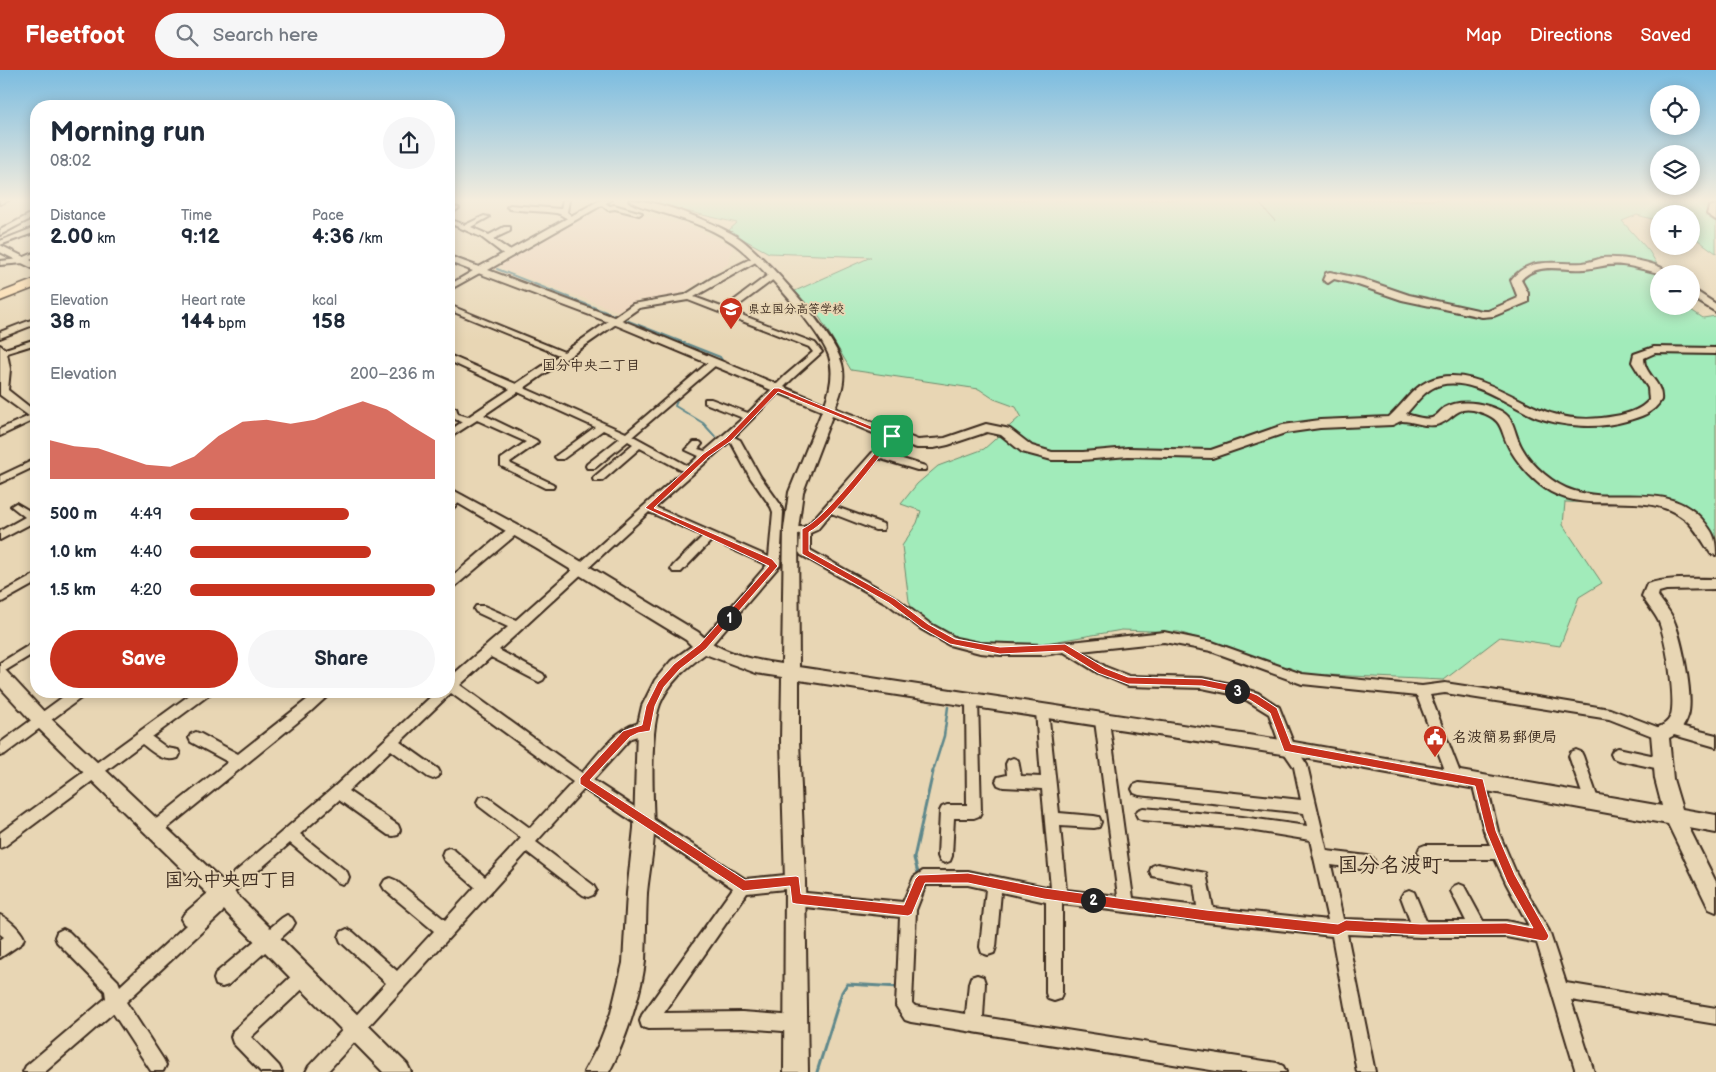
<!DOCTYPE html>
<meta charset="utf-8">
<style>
body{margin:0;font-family:"Balsamiq Sans","Klee One",sans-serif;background:#f6f6f7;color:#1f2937;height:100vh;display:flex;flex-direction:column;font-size:19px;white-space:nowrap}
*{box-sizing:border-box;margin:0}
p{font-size:16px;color:#747a83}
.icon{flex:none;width:28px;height:28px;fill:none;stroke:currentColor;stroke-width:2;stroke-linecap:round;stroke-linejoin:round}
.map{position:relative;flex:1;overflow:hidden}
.panel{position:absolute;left:30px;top:30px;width:425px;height:598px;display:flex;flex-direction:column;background:#fff;border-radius:20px;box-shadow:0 2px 12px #0003}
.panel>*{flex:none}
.controls{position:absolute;left:1650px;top:15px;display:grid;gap:10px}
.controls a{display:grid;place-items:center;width:50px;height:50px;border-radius:50%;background:#fff;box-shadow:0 2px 12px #0003;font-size:25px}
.pin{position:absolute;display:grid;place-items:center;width:42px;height:42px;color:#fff;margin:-21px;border-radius:10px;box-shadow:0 2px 8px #0006}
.km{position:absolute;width:25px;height:25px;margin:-12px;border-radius:50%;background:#222;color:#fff;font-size:14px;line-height:25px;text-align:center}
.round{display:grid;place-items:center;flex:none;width:52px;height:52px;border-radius:26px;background:#f6f6f7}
.overview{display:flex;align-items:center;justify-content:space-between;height:85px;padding:0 20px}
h1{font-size:28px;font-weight:700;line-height:38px}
.stats{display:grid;grid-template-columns:repeat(3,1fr);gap:8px;height:85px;padding:5px 20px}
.stats div{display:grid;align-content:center}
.stats b{font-size:21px;font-weight:700}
.stats small{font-size:14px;font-weight:400}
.stats p{font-size:14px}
.chart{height:140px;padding:10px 20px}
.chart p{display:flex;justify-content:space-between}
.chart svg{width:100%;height:90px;margin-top:5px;fill:#c8321e;opacity:.7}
.primary-button{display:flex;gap:10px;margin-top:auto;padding:10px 20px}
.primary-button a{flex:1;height:58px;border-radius:30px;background:#c8321e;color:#fff;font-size:20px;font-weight:700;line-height:58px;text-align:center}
.primary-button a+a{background:#f6f6f7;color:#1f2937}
ul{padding:0 20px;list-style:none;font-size:16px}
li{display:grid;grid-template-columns:80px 60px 1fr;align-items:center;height:38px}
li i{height:12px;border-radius:6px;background:#c8321e}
header{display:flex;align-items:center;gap:30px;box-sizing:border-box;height:70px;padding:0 25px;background:#c8321e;color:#fff}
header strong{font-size:24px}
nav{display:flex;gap:28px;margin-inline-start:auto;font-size:18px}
.search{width:350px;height:45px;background:#f6f6f7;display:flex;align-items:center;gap:12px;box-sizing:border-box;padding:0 18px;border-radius:28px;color:#747a83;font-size:19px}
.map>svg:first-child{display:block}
.built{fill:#edd2b8}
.green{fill:#a1ebba;stroke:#6e8a6c}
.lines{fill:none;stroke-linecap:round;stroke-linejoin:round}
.stream-far2{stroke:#5f888b;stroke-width:2}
.stream-far1{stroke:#5f888b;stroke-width:2.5}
.stream{stroke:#5f888b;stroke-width:3}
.street-casing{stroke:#3b2a1e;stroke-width:4}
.secondary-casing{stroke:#3b2a1e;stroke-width:4}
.primary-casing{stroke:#3b2a1e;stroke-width:3}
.street{fill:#e8d6b4;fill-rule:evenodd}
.secondary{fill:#e8d6b4;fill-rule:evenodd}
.primary{fill:#fddcac;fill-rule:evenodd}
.route{fill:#c8321e;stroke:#fff;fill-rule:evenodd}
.labels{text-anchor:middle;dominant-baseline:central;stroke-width:4;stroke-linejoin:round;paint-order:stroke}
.far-poi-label{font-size:12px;font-weight:bold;fill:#3b2a1e;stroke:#e8d6b4;text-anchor:start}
.far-neighbourhood-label{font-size:14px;font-weight:bold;fill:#3b2a1e;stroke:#e8d6b4}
.poi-label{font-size:15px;font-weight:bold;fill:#3b2a1e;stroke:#e8d6b4;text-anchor:start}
.near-neighbourhood-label{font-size:19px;font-weight:bold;fill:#3b2a1e;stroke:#e8d6b4}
.near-quarter-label{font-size:21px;font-weight:bold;fill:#3b2a1e;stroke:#e8d6b4}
</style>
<header>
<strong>Fleetfoot</strong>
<div class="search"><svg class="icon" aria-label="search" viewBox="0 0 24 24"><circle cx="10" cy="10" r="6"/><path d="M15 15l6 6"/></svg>Search here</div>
<nav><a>Map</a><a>Directions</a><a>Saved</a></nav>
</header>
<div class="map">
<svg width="1716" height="1002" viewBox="0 0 1716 1002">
<rect width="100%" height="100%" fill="#e8d6b4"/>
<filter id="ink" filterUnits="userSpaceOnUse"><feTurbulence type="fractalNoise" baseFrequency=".02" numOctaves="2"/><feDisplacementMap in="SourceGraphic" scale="10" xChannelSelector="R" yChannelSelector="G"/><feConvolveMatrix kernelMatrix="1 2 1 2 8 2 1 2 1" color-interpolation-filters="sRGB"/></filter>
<g filter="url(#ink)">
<path class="built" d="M602,136L675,153L680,152L733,176L728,194L675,227L637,230L618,241L500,198L501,191Z"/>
<path class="green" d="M662,130H1256L1275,151L1257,130H1716V183L1691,165V144H1659V151L1637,145L1622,151L1649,181L1663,204H1659V236H1685L1703,248L1716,246V477L1693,445L1674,435L1565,432L1563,455L1602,513L1579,527L1560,576L1500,567L1444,610L1304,604L1179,562L1122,560L1040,574H964L915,548L909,531L902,476L917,453L921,441L901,434L917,414L938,396L984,379L1021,346L1016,337L994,329L979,319L851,300L820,248L795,221L871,187L769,183L728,161L737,153L656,134Z"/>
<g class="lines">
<g class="stream-far2">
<path d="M449,155L462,158"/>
<path d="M493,175L501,185"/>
<path d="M497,199L720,287L722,290"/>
<path d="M678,327L675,336L703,353L719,371"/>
</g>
<path class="stream-far1" d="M932,704L944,666L948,637"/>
<g class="stream">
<path d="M917,807L918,803L914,788L933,702"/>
<path d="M817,1002L842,922L847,914L899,917"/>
</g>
<g class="street-casing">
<g id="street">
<path d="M0,130H9L0,134Z"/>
<path d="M563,130H569L567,142L574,148V150C567,151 563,144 556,143C541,141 525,141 510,139L507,137L510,135L561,139Z"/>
<path d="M602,131L610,136L614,135L642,143L639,145L615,139L608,140L599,133Z"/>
<path d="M454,137L459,138L449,145V140Z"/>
<path d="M36,141V146L0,165V160Z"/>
<path d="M484,146L489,147L471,157L489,165L504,157H510V161L493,169L512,182V186H506L481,167L449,153V149L465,155Z"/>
<path d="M33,158H36V162L0,175V171Z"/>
<path d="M36,182V187L24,193L0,195V191L20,189Z"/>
<path d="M754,187L761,189L694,227L724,238L768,205H774V209L731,241L815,273L822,282L792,309L734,367L740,370L760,406L780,434L783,442L780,495L707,580H699L697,577L699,574L767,495L712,470L681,502H673L671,499L673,496L703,466L649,442L499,580L543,604L545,607L543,610L539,612L535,610L491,587L460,615L582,703C597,686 625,645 651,654L653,658L651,662L631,668L593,710L745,809L795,804L800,806L802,811L800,816L795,818L747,823L664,943L742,942L796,946L802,948L804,954L802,960L796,962L742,958L648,959L642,957L640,951L642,945L733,818L584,719L536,772L593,815L596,820L593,825L588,827L583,825L527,782L327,1002H306L309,996L386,913L341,872L339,867L341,862L347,859L353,862L397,901L434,861L385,820L382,815L385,810L390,808L395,810L445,850L475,817L444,790L442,785L444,780L449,778L454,780L485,807L521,768L479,736L477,732L479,728L484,726L489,728L530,758L573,712L451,623L400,672L438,699L440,703L438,707L433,709L428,707L391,680L348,721L398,755L400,760L398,765L393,766L388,765L339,730L300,764L347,802L349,807L347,812L342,814L337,812L290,773L236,820L222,843L126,932L163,989L166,995L163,1001H151L113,943L45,1002H23L26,996L106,928L105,921L57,872L55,867L57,862L63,859L69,862L118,911L120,916L186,855L184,854L181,849L184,844L215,817L222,816L226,810L333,718L437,621H449V608L508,557L476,542L474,539L476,536H484L516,550L683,401L640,378L602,411H594L593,409L594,407L633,374L628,371L595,398H587L586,396L587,394L620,368L603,360L563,389H557L555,387L557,385L595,357L518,322L484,345L536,370L538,372L536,374L510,392L511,394L553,414L554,416L553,418H545L501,396V389L526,372L477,350L449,368V361L462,352L450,347V338H456L458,344L468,347L510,319L449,291V285L516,314L559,285L449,240V235L564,282L633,234L685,225L714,207ZM688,230L809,277L813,282L786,305L748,343L711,329H705V333L743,348L705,381L698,379L702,374L700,372H694L686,380L699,386L688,396L633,366L716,295V291H710L626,363L524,318L639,238ZM729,372H731L750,407L771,437L773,442L769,487L655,437Z"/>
<path d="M478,198L485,200L449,220V215Z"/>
<path d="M31,250H36V254L0,268V262Z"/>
<path d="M36,269V274L7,283L10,299L8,320L36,342V349L0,366V359L29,346L0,325V275L5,279Z"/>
<path d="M892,363L897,366L883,383L925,396L926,398L925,400H917L878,388L836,437L883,454L884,457L883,460H875L831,443L817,460L810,463V480L896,528L929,553L956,568L980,573L1043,575L1164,562L1212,572L1302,604L1422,616L1445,613L1544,628L1610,639L1665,660L1667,664L1665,668L1660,669L1609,649L1445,623L1430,625L1462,708L1460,712L1455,714L1450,712L1448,708L1417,626L1302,614L1211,581L1164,572L1081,581L1106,597L1129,606L1202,608L1232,614L1258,623L1279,637L1294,675L1307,695L1327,781L1368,786L1373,788L1375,793L1373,798L1368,800L1331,795L1343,849L1410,851L1401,827L1404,822L1409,820L1414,822L1426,851H1466L1451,821L1454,816L1459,814L1464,816L1483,851H1506L1529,856L1506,813L1495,789H1425L1420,787L1418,782L1420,777L1425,775H1490L1484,761L1472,712L1474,708L1479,706L1484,708L1486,712L1498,761L1516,803L1549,861L1566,913L1716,938V954L1571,930L1594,1002H1576L1537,873L1506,867H1421L1347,864L1375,1002H1357L1332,866L1206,852L1062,834V923L1060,929L1054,931L1048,929L1046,923V832L1001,822L996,877L994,883L988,885L982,883L980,877L986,819L968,815H926L925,817L916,840L912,933L915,936L966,944L969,913L971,907L977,905L983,907L985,913L983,947L1277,993L1283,996L1286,1002H1223L911,952L905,950L896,936L900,847L796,836L791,834L788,829L791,824L796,822L903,832L914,807L923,801H968L1051,818L1042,719L1003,717L998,715L996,711L998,707L1007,705L1006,694L1008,690L1013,688L1018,690L1021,706L1041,707L1036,641L1037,637L1042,636L1047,637L1048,641L1059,743L1094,746L1099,747L1101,752L1099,757L1094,758L1060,756L1066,820L1118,826L1095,651L1097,647L1102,646L1107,647L1109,651L1133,828L1197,836L1194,814L1152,806L1150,801L1152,796L1157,794L1206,803L1213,838L1328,850L1310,770L1242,759L1143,750L1138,748L1136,744L1138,740L1143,738L1242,747L1307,756L1304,743L1139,725L1134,723L1132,719L1134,715L1139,713L1301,730L1294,697L1281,678L1269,644L1248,631L1231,624L1202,618L1128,616L1098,603L1064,582L1043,585H1001L980,583L949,575L921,559L888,534L801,485L799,482L800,464L794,463L793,460L794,457H804L809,454L889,364Z"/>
<path d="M36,389V396L0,413V406Z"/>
<path d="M459,425L463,426L464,428L453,438L449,439V431Z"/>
<path d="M16,433L33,443H36V451L0,470V461L25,447L11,436Z"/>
<path d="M514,456L518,457L519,460L518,463L453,518L449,519V509L510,457Z"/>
<path d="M36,504V513L0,533V524Z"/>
<path d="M36,571V582L0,604V593Z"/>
<path d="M71,621H87L85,625L5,684L0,686V673Z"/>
<path d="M195,621H211L209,625L152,667L167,678L178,680L180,684L178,688C163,693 153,682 142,674L5,776L0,778V763Z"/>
<path d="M318,621H333L310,642L160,764L155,765L150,764L148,759L150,754L228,692L191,672L189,668L191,664L196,662L201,664L238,684Z"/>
<path d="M972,625L977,626L978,630L981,742L979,746L974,748H954L952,786L950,791L945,793L940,791L938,786L940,741L942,737L947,735H967L966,630L967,626Z"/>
<path d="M1672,654L1716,665V677L1667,663L1665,659L1667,655Z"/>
<path d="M1618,678L1660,687L1665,689L1667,693L1665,697L1660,699L1618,690L1613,688L1611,684L1613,680Z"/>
<path d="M1576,680L1581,682L1583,686L1599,732L1597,736L1592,738L1587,736L1585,732L1569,686L1571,682Z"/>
<path d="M0,845C9,849 20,859 24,868L22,873L0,888V870L4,867L0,864Z"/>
<path d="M287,845L292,848L295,853L292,858L228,915L222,917L216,915L214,909L216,903L282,848Z"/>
<path d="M304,898L310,900L312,906L310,912L251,967L279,996L282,1002H261L233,973L231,967L233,961L298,900Z"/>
</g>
</g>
<g class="secondary-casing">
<g id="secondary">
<path d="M600,130H611L488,200L619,249L825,334C831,318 834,302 829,286C820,260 754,186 730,171C708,156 682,149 657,141C648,138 636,136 629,130C659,130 710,151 736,166C761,181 837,266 842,294C846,310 841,323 835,338L918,370L945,368L986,354L1010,359L1032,376L1052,382H1083L1128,378L1211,380L1283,355L1320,350L1389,347C1402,336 1411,319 1428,311C1472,292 1514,333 1554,344C1573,350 1595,350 1615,346C1627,344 1641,340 1649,330L1648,318L1632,292L1634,284L1654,277L1716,278V284L1655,283L1644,288C1644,305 1663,312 1661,330C1654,343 1640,347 1626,351C1598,359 1564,357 1536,347C1507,335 1474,307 1440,315C1425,319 1416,333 1406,344C1414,346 1424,350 1432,348C1437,346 1440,341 1444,338C1458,330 1474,332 1488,336C1518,345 1510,356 1522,378C1532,396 1554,415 1574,421C1616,434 1666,411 1701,448C1713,462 1716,467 1716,485L1711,484C1703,472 1696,459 1686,450C1647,418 1593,445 1551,422C1536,414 1520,396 1511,381C1499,362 1506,350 1480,342C1454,333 1455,351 1436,355C1423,357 1414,351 1402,351C1399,351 1396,354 1392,355L1320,358L1285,363L1212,388L1128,386L1083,390H1052L1022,382L1001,365L987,362L948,375L934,378H917L887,369L832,346L803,422L798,459L799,597L1288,671L1662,736L1655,709L1651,664L1654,659C1661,656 1668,654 1671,645C1676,628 1666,569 1659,552C1655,543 1647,535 1642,526L1647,514C1669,507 1693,509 1716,509V519L1666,520L1659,522L1658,526C1663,534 1671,542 1674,551C1682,570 1694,628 1688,646C1685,656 1678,664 1669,668L1673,709L1682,739L1716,745V763L1689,758L1716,812V842L1709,839L1668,754L1288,685L799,610V671L805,811L808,1002H784L785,811L781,671L782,607L756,603L705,584C686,598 669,612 660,634C649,663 653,726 654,759C654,780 649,801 647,823C646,845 646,868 645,891C642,922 624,975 609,1002H584L598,976L611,943L623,893L627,823L634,758L637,658L642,636L655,610L671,591L692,576L686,570L537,479L449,428V418L547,471L698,562C719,583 753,590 782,594L784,459L789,422L822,341L611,253L449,192V186L479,197Z"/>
<path d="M1716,135V150L1707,144L1709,137Z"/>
<path d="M0,175L36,193V200L0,182Z"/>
<path d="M1602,188C1621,187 1657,191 1671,204C1654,204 1641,197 1622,195C1607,193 1598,198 1584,199C1562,201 1538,191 1521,210L1528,223V232L1494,246L1482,247L1402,230L1355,214L1334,209L1328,213L1323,210L1326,203L1330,202L1362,209L1409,225L1482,241H1488L1518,228L1511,210C1530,185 1556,195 1583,193C1589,192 1596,190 1602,188Z"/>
<path d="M1691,218L1716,234V242L1691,227Z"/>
<path d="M0,599L6,601L47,645L227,815L407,994L411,1002H383L213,829L35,655L0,617Z"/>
</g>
</g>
<g class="primary-casing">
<path id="primary" d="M36,209V217L0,231V223Z"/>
</g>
<use href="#street" class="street"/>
<use href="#secondary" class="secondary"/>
<use href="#primary" class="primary"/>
</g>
</g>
<linearGradient id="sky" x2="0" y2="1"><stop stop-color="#7bbce0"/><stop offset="0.48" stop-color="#f5eddd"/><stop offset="1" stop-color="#f5eddd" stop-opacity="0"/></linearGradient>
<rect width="1716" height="271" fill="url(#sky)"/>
<path class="route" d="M774,318H779L895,366C880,387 829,453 809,462V481L895,529L928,554L955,569L1000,577L1065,574L1105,598L1128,607L1202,609L1232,615L1257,625L1277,638L1291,674L1483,709L1496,761L1515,805L1547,862L1549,866L1547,870L1543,871L1506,864L1421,865L1346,861L1338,865L1206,851L1044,829L968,813H925L912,844L908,846L796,834L792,833L790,816L743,821L740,819L580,714V708L623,661L642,655L646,636L658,612L674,594L700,574L769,496L645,438L703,384L726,368ZM778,322L888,367C869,389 826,448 802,459V484L889,533L922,558L950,574L1000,584L1063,581L1098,603L1128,614L1202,616L1231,622L1250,630L1270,643L1284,681L1475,716L1486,761L1507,812L1533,858L1506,853L1421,854L1346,850L1338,854L1206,840L1044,818L968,803L919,805L915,809L904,835L801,824L799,807L796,806L745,810L590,710L630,667L638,663L650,661L655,636L664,617L680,599L706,579L778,496L772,489L654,438L708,387L731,371Z"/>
<defs>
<g id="school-pin" transform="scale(1.25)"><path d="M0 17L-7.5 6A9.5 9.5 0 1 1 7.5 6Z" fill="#c8321e" stroke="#e8d6b4"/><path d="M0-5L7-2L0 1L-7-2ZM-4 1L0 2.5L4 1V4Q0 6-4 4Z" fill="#fff"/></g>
<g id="civic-pin" transform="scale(1.25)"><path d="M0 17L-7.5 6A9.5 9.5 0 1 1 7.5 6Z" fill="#c8321e" stroke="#e8d6b4"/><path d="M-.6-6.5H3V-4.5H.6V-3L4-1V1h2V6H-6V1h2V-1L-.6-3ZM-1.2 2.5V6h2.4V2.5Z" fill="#fff"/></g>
</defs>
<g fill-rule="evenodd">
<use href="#school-pin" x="731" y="239"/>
<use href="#civic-pin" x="1435" y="667"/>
</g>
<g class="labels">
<g class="far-poi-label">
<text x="748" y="239">県立国分高等学校</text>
</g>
<g class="far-neighbourhood-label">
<text x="591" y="295">国分中央二丁目</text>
</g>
<g class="poi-label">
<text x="1452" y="667">名波簡易郵便局</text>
</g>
<g class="near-neighbourhood-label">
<text x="231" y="810">国分中央四丁目</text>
</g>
<g class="near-quarter-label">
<text x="1390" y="795">国分名波町</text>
</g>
</g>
</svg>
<div class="controls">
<a><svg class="icon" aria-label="locate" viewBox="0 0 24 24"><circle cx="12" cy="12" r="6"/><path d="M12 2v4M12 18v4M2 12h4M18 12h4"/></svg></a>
<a><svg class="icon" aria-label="layers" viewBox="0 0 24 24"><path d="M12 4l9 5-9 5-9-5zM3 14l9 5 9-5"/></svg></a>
<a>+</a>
<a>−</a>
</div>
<div class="pin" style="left:892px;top:366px;background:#1e9e55"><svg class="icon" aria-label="arrive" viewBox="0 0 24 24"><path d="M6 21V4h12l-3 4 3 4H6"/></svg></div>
<b class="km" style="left:729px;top:548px">1</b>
<b class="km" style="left:1093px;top:830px">2</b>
<b class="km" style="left:1237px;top:621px">3</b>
<section class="panel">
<div class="overview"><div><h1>Morning run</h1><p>08:02</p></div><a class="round"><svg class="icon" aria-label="share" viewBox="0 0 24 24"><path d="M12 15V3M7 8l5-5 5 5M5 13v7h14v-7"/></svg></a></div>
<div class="stats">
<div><p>Distance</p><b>2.00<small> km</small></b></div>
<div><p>Time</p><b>9:12</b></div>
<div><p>Pace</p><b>4:36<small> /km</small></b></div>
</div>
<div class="stats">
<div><p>Elevation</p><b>38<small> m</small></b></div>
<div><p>Heart rate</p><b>144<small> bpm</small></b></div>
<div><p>kcal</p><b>158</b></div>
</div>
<div class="chart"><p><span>Elevation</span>200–236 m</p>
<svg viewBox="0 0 160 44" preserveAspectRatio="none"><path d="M0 44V25L10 28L20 29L30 33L40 37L50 38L60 33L70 23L80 16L90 15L100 17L110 15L120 10L130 6L140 10L150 18L160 25V44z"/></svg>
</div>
<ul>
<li><b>500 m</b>4:49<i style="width:65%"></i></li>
<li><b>1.0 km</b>4:40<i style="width:74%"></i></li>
<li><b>1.5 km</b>4:20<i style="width:100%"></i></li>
</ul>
<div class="primary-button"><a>Save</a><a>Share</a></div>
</section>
</div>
